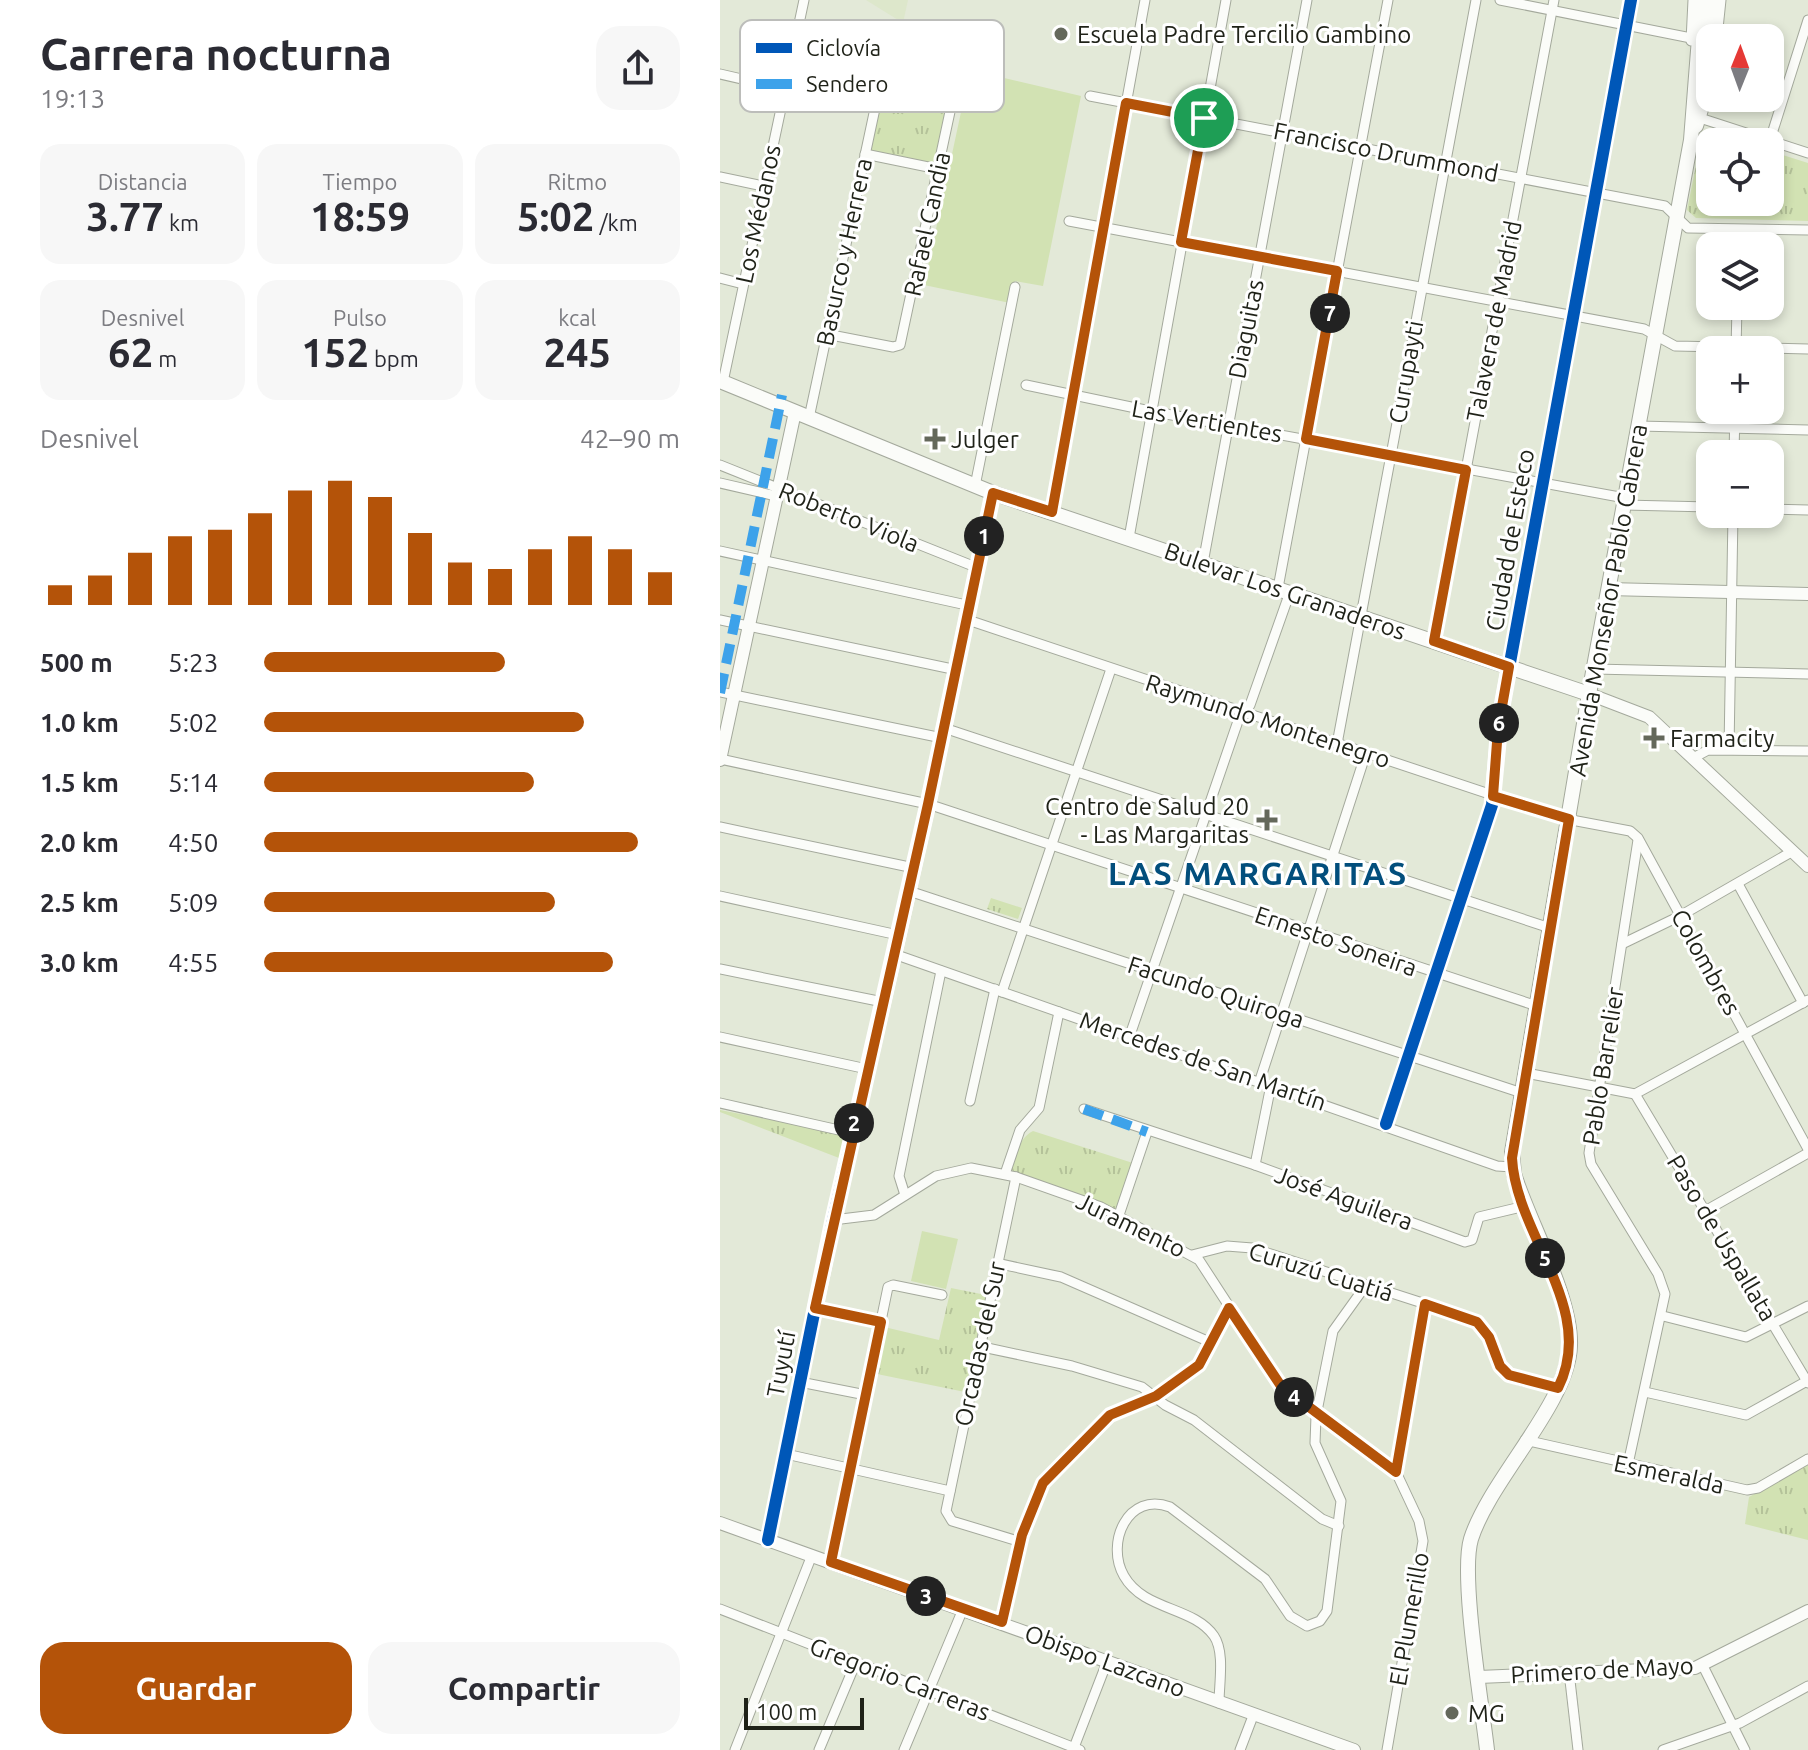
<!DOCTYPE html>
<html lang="es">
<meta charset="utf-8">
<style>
body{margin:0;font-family:Ubuntu,sans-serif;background:#f7f7f7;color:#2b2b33;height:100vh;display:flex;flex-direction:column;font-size:30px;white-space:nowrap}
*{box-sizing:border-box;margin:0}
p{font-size:26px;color:#7c7c81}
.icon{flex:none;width:44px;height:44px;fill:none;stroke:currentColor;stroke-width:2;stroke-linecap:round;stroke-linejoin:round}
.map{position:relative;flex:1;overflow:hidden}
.drawer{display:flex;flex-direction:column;background:#fff;width:720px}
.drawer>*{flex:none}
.needle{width:52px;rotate:1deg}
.controls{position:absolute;left:976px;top:24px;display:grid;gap:16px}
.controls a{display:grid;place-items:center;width:88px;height:88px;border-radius:16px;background:#fff;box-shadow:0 4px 12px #0003;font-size:40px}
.scale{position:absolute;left:24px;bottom:20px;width:120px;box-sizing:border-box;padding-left:8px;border:4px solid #1f2218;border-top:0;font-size:22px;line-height:28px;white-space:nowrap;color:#1f2218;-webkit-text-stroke:6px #fff;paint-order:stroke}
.pin{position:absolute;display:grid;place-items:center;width:68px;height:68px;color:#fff;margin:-34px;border:4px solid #fff;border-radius:50%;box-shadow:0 2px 8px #0007}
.km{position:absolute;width:40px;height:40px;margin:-20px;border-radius:50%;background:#222;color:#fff;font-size:22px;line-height:40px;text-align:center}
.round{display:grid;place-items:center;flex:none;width:84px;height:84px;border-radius:24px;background:#f7f7f7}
.head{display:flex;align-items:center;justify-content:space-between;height:136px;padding:0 40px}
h1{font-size:44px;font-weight:600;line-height:60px}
.stats{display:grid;grid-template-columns:repeat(3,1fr);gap:12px;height:136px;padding:8px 40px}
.stats div{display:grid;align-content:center;border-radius:20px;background:#f7f7f7;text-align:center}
.stats b{font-size:40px;font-weight:600}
.stats small{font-size:22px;font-weight:400}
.stats p{font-size:22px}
.chart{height:224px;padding:16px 40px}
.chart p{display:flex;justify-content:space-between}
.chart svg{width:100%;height:144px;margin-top:8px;stroke:#b45309;stroke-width:6}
.primary-button{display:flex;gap:16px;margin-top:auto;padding:16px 40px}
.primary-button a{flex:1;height:92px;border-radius:24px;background:#b45309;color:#fff;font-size:32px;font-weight:600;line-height:92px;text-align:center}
.primary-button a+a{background:#f7f7f7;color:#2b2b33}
ul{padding:0 40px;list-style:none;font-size:26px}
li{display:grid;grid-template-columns:128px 96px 1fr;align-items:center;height:60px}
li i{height:20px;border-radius:10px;background:#b45309}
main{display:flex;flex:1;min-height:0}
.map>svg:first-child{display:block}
.built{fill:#dde7cb}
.grass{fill:#d2e2b3}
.park{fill:url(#park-tufts)}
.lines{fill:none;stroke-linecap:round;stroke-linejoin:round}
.street-casing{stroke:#a4a99c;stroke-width:11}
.secondary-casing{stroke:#a4a99c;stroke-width:14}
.primary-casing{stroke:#a4a99c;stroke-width:16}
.street{stroke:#fbfcf9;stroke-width:9}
.secondary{stroke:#fbfcf9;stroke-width:12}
.primary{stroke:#fbfcf9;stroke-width:14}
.quiet{stroke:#3da2ea;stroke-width:10;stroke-dasharray:20 10;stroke-linecap:butt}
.cycleway-casing{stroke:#fff;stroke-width:17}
.cycleway{stroke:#0057b8;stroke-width:12}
.route-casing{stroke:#fff;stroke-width:16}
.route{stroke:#b45309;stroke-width:10}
.poi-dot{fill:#64685b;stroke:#fff;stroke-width:3}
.labels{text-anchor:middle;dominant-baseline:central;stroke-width:6;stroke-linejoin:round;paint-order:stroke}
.poi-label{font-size:24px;fill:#1f2218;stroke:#fff;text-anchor:start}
.street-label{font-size:24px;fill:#1f2218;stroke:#fff}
.district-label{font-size:32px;font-weight:bold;letter-spacing:2px;fill:#024e7c;stroke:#fff}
.key{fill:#fff;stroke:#bcbdba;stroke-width:2}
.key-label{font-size:22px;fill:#1f2218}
</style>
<main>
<section class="drawer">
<div class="head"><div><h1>Carrera nocturna</h1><p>19:13</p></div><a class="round"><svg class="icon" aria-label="share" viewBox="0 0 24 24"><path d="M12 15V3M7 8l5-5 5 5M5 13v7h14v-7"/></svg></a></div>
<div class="stats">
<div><p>Distancia</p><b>3.77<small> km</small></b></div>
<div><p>Tiempo</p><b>18:59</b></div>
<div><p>Ritmo</p><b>5:02<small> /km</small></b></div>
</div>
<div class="stats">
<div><p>Desnivel</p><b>62<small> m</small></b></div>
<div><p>Pulso</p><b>152<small> bpm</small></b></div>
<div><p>kcal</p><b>245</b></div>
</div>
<div class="chart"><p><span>Desnivel</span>42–90 m</p>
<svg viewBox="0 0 160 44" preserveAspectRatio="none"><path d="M5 44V38M15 44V35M25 44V28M35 44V23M45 44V21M55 44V16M65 44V9M75 44V6M85 44V11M95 44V22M105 44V31M115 44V33M125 44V27M135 44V23M145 44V27M155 44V34"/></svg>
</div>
<ul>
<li><b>500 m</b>5:23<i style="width:58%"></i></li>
<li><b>1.0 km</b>5:02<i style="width:77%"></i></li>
<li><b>1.5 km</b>5:14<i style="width:65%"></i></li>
<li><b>2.0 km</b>4:50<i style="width:90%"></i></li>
<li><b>2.5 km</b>5:09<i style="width:70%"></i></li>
<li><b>3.0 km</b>4:55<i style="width:84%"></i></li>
</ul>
<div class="primary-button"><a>Guardar</a><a>Compartir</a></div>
</section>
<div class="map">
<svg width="1088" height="1750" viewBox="0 0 1088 1750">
<defs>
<pattern id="park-tufts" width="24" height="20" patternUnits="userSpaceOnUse" patternTransform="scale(2)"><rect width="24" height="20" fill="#d2e2b3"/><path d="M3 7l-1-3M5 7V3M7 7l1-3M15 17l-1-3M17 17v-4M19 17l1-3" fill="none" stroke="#b4c299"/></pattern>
</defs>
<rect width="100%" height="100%" fill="#e3e9d8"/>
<path class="built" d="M146,0H188L183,23Z"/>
<g class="grass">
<path d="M250,70L361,96L323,286L295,281L290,303L204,285Z"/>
<path d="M202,1231L238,1239L226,1289L191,1281Z"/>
</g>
<g class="park">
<path d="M159,85L229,103L218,169L145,154Z"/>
<path d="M990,132L1021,142H990V202H1050V151L1088,163V221L976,218L967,210L982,136Z"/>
<path d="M271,898L302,908L298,919L267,909Z"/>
<path d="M0,1110L125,1134L119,1158L0,1112Z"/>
<path d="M313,1131L416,1164L398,1211L291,1170C295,1156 299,1138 313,1131Z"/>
<path d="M231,1288L266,1295L245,1392L152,1373L160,1326L219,1340Z"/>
<path d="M1088,1463V1540L1025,1524L1029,1497Z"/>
</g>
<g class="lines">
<g class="street-casing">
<g id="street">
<path d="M780,0L971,38"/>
<path d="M997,38L1001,0"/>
<path d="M971,41L973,0"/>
<path d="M0,74L65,89"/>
<path d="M370,96L945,206L968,228L1088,230"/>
<path d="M980,118L1088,153"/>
<path d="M1050,140L1088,20"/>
<path d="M145,154L218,169"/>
<path d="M0,177L43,186"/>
<path d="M349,221L924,329L955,346L1088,349"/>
<path d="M1019,246V230"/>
<path d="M0,278L23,284"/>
<path d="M106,334L173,347L180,345L231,107L225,99L128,78"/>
<path d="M1016,350L1017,306"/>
<path d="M3,382L84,0"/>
<path d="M306,385L430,411L905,498"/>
<path d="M89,418L160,85"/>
<path d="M918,426L1088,430"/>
<path d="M1014,454L1015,410"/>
<path d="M0,465L258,568"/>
<path d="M0,483L56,496"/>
<path d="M255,486L295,287"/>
<path d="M904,505L990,507"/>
<path d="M1050,509L1088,510"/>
<path d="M332,512L425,0"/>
<path d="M409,538L506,0"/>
<path d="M0,551L251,606"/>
<path d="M483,563L587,0"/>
<path d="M558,588L668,0"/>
<path d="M0,620L237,670"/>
<path d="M248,620L841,818L910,831L918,838L1088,1149"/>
<path d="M714,641L834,0"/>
<path d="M874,669L1088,674"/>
<path d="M0,692L222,738"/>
<path d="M224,728L830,928"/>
<path d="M617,744L756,0"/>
<path d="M1009,749L1013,514"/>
<path d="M975,757L988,750L1088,751"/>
<path d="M0,759L208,804L817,1006"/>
<path d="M0,827L194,868"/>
<path d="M1018,884L1083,1003"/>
<path d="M189,891L802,1093"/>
<path d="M0,896L178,935"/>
<path d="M902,944L960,916L1073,851"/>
<path d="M174,954L777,1166L792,1167"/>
<path d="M0,969L163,1002"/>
<path d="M282,992L391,669"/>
<path d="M410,1035L518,721L530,705L570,592"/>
<path d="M0,1037L147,1069"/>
<path d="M806,1073L915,1094L1088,1000"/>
<path d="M540,1080L646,753"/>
<path d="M915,1094L1088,1383"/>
<path d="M250,1101L275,989"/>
<path d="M0,1103L132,1133"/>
<path d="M364,1109L535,1165L745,1242L752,1240L759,1217L805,1206"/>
<path d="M666,1124L772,805L781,712L911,0"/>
<path d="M535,1165L551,1085"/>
<path d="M285,1174L300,1130L319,1108L339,1012"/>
<path d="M296,1177L226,1511L232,1521L301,1542"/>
<path d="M185,1195L179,1176L221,971"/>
<path d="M985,1211L1088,1153"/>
<path d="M399,1215L427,1132"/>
<path d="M113,1220L154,1215L216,1176L251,1168L296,1177L381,1207L479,1260L561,1386L676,1472"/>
<path d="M472,1255L507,1246L532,1248L749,1318C775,1330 767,1360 788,1375C801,1383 823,1384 838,1388"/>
<path d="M276,1263L341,1277L492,1343"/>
<path d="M95,1308L161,1322"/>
<path d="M943,1316L1026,1337L1088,1306"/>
<path d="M258,1346L352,1366L422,1387L445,1405L474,1420L602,1519L619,1526"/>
<path d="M80,1382L146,1395"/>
<path d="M925,1392L1026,1415L1087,1381"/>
<path d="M805,1440L1027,1490L1038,1488L1088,1459"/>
<path d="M66,1454L230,1491"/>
<path d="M908,1464L945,1294L938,1274L871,1164L869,1153L918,840"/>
<path d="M48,1540L113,1220L208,804L273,493"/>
<path d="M111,1562L168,1287L173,1285L222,1295"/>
<path d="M0,1609L360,1750"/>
<path d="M282,1622L302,1535L323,1483L390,1415L436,1396L479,1365L509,1308"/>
<path d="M983,1666L1025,1750"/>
<path d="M849,1672L858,1750"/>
<path d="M499,1703C499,1684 505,1652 494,1636C473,1606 424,1611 404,1576C385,1543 408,1491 450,1507L545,1579L570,1616L587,1626L600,1621L607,1611L621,1501L595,1443L596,1416L613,1331L646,1285"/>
<path d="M15,1750L92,1555"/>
<path d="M99,1750L136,1662"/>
<path d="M184,1750L243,1609"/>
<path d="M353,1750L387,1662"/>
<path d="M520,1750L533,1716"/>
<path d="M667,1750L703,1541L699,1521L676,1472L705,1304"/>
<path d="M943,1750L1020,1723L1088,1686"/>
</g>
</g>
<g class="secondary-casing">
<g id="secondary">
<path d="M888,589L1088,594"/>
<path d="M869,694L929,717L1088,866"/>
<path d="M0,760L75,412"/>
<path d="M0,1523L634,1750"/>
<path d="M759,1677L975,1668L1088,1611"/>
</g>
</g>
<g class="primary-casing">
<g id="primary">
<path d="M976,126L986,93L992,0"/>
<path d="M0,381L273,493L869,694"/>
<path d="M767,1750C762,1705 740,1576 751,1539C770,1479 848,1404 850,1346C852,1298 809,1222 794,1174L792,1152L869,694L971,140L982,0"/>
</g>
</g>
<use href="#street" class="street"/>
<use href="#secondary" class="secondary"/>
<use href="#primary" class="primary"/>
<g class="quiet">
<path d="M0,693L62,395"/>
<path d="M364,1109L427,1132"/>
</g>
<g class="cycleway-casing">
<g id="cycleway">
<path d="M666,1124L772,805L781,712L911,0"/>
<path d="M48,1540L113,1220L208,804L273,493"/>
</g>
</g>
<use href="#cycleway" class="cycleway"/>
</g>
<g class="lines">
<g class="route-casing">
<path id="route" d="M406,103L484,118L461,242L617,271L586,439L746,470L714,641L789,667L778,729L773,796L849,819L792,1158C796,1236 878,1309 838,1388L789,1375L780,1366L769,1337L757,1322L705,1304L676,1472L561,1386L509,1308L479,1365L436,1396L390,1415L323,1483L302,1535L282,1622L111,1562L161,1322L95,1308L208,804L273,493L332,512Z"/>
</g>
<use href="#route" class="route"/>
</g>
<g class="poi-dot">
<circle cx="341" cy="34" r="8"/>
<path d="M211 427h8v8h8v8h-8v8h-8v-8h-8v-8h8z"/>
<path d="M930 726h8v8h8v8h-8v8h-8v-8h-8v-8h8z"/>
<path d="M543 808h8v8h8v8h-8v8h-8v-8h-8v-8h8z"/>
<circle cx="732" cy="1713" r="8"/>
</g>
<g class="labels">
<g class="poi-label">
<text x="357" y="34">Escuela Padre Tercilio Gambino</text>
<text x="231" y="439">Julger</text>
<text x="950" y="738">Farmacity</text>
<text x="529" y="806" text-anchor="end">Centro de Salud 20<tspan x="529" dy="28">- Las Margaritas</tspan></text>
<text x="748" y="1713">MG</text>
</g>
<g class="street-label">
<text transform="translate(666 152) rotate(11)">Francisco Drummond</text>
<text transform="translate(38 214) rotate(-78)">Los Médanos</text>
<text transform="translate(207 224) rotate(-78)">Rafael Candia</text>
<text transform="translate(124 252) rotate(-78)">Basurco y Herrera</text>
<text transform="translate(774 321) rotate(-79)">Talavera de Madrid</text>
<text transform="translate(526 329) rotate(-79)">Diaguitas</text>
<text transform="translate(686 372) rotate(-80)">Curupayti</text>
<text transform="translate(487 421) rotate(10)">Las Vertientes</text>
<text transform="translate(129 517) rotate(22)">Roberto Viola</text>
<text transform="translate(790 540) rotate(-80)">Ciudad de Esteco</text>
<text transform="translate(565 591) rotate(19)">Bulevar Los Granaderos</text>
<text transform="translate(888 600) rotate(-80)">Avenida Monseñor Pablo Cabrera</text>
<text transform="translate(548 721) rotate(18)">Raymundo Montenegro</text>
<text transform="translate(616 941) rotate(19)">Ernesto Soneira</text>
<text transform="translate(986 962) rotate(61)">Colombres</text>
<text transform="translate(496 992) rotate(18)">Facundo Quiroga</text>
<text transform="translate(483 1061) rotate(19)">Mercedes de San Martín</text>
<text transform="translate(883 1066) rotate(-81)">Pablo Barrelier</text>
<text transform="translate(624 1198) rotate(20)">José Aguilera</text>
<text transform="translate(411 1225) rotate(26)">Juramento</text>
<text transform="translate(1002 1238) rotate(59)">Paso de Uspallata</text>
<text transform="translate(601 1272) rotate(17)">Curuzú Cuatiá</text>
<text transform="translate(260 1344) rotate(-78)">Orcadas del Sur</text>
<text transform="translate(61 1364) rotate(-79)">Tuyutí</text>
<text transform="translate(949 1474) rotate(12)">Esmeralda</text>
<text transform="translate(689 1619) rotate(-80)">El Plumerillo</text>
<text transform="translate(385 1661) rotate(20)">Obispo Lazcano</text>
<text transform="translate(882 1670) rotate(-3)">Primero de Mayo</text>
<text transform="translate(180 1679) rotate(21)">Gregorio Carreras</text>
</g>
<g class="district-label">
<text x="538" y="873">LAS MARGARITAS</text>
</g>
</g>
<rect x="20" y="20" width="264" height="92" rx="12" class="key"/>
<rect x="36" y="43" width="36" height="10" fill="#0057b8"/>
<rect x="36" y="79" width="36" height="10" fill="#3da2ea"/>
<g class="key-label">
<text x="86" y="56">Ciclovía</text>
<text x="86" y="92">Sendero</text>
</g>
</svg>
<div class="controls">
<a><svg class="needle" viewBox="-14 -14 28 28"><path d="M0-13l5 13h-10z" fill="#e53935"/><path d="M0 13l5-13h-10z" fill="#7c7c81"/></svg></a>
<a><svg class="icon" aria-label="locate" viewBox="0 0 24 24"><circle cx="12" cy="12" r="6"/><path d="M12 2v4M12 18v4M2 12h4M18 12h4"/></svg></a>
<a><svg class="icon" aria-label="layers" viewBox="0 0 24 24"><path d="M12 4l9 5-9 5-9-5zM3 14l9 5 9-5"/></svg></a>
<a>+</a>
<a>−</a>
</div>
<div class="scale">100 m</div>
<div class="pin" style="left:484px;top:118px;background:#1e9e55"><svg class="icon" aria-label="arrive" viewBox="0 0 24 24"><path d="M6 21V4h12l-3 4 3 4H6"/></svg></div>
<b class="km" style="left:264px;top:536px">1</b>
<b class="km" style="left:134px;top:1123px">2</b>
<b class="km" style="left:206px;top:1596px">3</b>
<b class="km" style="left:574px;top:1397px">4</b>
<b class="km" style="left:825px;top:1258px">5</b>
<b class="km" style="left:779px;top:723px">6</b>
<b class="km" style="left:610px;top:313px">7</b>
</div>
</main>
